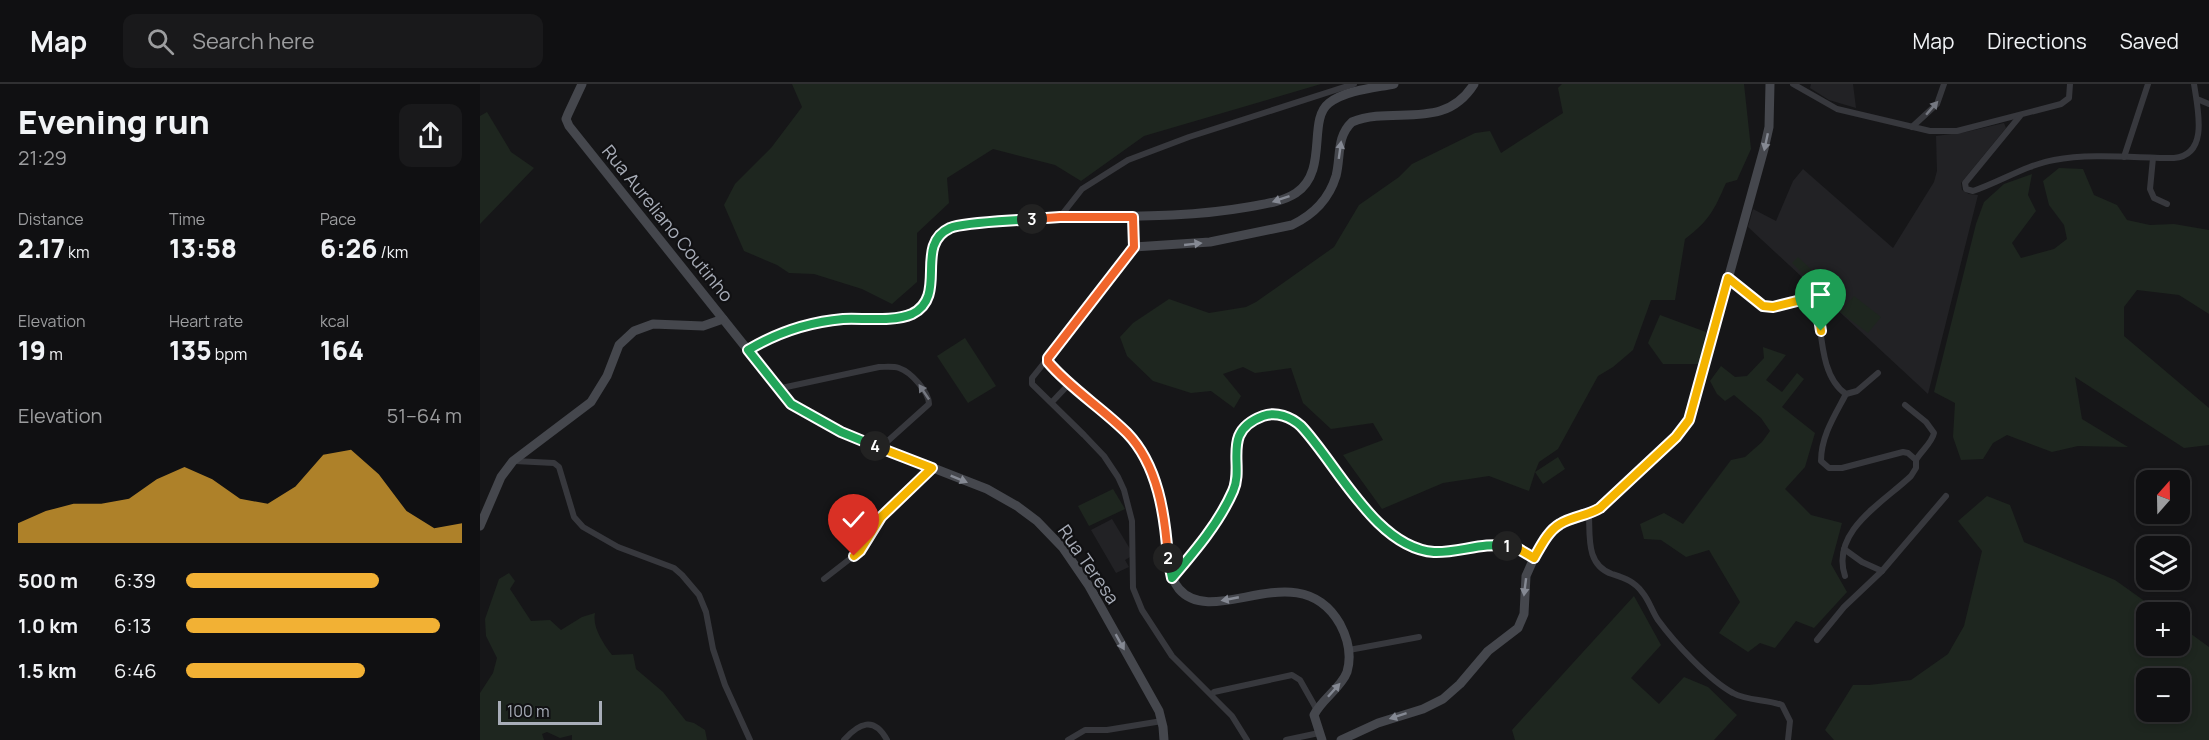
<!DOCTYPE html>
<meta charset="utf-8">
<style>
body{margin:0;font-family:Manrope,sans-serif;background:#19191b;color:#f1f3f6;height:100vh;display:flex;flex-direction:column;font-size:22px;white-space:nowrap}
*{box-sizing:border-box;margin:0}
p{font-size:20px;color:#9c9d9f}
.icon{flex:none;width:33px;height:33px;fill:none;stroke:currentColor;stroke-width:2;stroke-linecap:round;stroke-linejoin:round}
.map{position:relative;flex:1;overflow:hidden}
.side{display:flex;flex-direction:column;background:#101012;width:480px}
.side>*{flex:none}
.needle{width:39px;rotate:20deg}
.controls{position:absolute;left:1656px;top:386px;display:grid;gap:12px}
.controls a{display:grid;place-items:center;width:54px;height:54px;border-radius:12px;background:#101012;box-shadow:0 3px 9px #0003,0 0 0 2px #303032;font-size:30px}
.scale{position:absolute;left:18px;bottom:15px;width:104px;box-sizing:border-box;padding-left:6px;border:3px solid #a8adb8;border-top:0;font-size:16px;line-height:21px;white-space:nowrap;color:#a8adb8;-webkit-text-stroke:4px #111113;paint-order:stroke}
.pin{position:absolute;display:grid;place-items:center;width:51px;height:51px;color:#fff;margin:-62px -26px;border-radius:50% 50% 50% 0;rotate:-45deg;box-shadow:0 0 6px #0007}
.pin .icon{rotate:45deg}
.km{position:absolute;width:30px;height:30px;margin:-15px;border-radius:50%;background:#222;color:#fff;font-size:16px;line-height:30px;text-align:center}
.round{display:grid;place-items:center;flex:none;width:63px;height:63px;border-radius:12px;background:#19191b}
.summary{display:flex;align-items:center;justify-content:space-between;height:102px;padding:0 18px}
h1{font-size:33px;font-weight:800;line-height:45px}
.figures{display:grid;grid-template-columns:repeat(3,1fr);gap:9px;height:102px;padding:6px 18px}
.figures div{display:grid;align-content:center}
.figures b{font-size:26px;font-weight:800}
.figures small{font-size:16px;font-weight:400}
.figures p{font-size:16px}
.chart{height:168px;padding:12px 18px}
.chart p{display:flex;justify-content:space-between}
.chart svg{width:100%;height:108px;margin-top:6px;fill:#f2b134;opacity:.7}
ul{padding:0 18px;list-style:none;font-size:20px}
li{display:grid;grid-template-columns:96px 72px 1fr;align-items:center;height:45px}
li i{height:15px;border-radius:8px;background:#f2b134}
header{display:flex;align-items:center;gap:36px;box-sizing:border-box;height:84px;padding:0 30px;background:#101012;border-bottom:2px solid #303032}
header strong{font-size:28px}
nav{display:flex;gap:33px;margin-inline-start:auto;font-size:21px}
.search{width:420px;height:54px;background:#19191b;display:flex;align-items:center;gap:15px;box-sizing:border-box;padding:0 21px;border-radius:12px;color:#9c9d9f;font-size:22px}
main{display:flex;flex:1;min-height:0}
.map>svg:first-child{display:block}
.built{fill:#222225}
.green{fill:#1e261f;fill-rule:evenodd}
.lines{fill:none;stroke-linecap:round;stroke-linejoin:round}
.street{stroke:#37383d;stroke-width:6}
.secondary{stroke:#45474d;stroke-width:9}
.oneway{fill:#757881}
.oneway2{fill:#858993}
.split-1-casing{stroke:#fff;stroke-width:12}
.split-2-casing{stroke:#fff;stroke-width:12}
.split-3-casing{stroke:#fff;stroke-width:12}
.split-4-casing{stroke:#fff;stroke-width:12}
.split-5-casing{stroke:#fff;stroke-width:12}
.split-1{stroke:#f5b400;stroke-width:8}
.split-2{stroke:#22a559;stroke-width:8}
.split-3{stroke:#f0652b;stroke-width:8}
.split-4{stroke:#22a559;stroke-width:8}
.split-5{stroke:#f5b400;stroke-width:8}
.labels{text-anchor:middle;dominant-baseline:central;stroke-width:4.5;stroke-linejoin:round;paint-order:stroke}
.street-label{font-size:18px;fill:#a8adb8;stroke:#111113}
</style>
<header>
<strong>Map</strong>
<div class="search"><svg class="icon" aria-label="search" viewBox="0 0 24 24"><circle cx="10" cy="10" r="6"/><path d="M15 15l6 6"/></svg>Search here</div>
<nav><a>Map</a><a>Directions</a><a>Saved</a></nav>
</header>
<main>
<section class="side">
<div class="summary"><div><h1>Evening run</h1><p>21:29</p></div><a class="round"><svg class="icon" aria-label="share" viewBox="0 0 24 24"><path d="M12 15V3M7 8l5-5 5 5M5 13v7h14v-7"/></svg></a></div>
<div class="figures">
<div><p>Distance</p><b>2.17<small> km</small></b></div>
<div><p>Time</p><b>13:58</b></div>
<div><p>Pace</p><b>6:26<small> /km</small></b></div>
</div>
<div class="figures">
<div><p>Elevation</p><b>19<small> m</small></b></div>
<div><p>Heart rate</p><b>135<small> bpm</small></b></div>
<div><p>kcal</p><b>164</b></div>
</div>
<div class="chart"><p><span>Elevation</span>51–64 m</p>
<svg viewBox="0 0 160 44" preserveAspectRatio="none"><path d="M0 44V36L10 31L20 28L30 28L40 26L50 18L60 13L70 18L80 26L90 28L100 21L110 8L120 6L130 16L140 31L150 38L160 36V44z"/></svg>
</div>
<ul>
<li><b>500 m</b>6:39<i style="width:70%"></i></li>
<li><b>1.0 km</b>6:13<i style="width:92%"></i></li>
<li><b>1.5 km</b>6:46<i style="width:65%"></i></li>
</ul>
</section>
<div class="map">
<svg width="1729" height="656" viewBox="0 0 1729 656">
<rect width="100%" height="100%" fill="#161618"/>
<g class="built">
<path d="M1331,0H1373L1376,24L1349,16L1330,4Z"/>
<path d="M1524,39L1526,44L1481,99L1482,106L1489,110L1498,111L1448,310L1268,143L1273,125L1296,137L1313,97L1323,85L1413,164L1454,98L1457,87L1456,52L1486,48Z"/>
<path d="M632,435L650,465V473L645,476L649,483L636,489L611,446Z"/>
</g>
<g class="green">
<path d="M312,0H841L664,52L601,97L575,81L513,65L467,94L469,119L437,149V198L412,220L382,205L334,190L309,189L297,181L264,167L244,121L255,100L291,64L322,23Z"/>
<path d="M1082,0H1264L1271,65L1257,96L1246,99C1234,126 1230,136 1205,155L1195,216H1171L1153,266L1133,283L1118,292L1078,365L1059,378L1055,388L1078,373L1085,385L1063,400L1055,388L1049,407L1009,392L963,399L902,425L863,371L903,356L893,339L851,345L823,319L811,284L775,289L763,283L743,290L761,312L754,324L731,307L711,309L673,297L647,272L640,253L653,239L689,215L729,229L766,223L776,218L854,163L879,121L919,93L932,80L995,49L1010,47L1021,69L1083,29L1078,4Z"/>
<path d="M7,28L31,68L54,84L0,140V32Z"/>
<path d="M1579,84L1603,85L1614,111L1637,121L1647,136L1670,141L1694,140L1729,146V230L1699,211L1657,206L1644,223V252L1729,324V361L1704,364L1595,293L1602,335L1648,363L1598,362L1572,368L1527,351L1513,359L1503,375L1481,376L1473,353L1475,319L1454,308L1496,140L1504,118L1524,100L1552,90L1548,111L1556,127L1532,159L1541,174L1574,165L1587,155L1584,141L1569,121L1563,97Z"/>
<path d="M1318,173L1349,202L1343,210L1312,179Z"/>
<path d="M1374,212L1401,233L1388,249L1360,228Z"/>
<path d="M1180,231L1226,248L1219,280H1183L1168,259Z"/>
<path d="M485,254L516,302L488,319L457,272Z"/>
<path d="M1283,263L1306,271L1286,296L1302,308L1317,289L1324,295L1302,323L1335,349L1325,383L1305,405L1331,431L1362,439L1351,480L1367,508L1334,544L1316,537L1295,564L1280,559L1268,568L1239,549L1260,518L1229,466L1206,473L1181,456L1164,455L1160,440L1184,429L1203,440L1251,376L1265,373L1282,358L1290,347L1281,334L1254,311L1245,317L1237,310L1230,297L1241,282L1255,293L1267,292L1284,274Z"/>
<path d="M633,405L645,425L609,442L598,422Z"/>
<path d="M1507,412L1530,421L1544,458L1635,496L1680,528H1666V561H1700V542L1729,563V656H1354L1345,646L1373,601H1389L1431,596L1468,570L1484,542L1502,467L1478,437ZM1666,594H1700V627H1666Z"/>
<path d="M29,489L35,497L30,505L51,537L70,536L81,546L102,533L115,529C112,543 123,559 132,571L153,570L156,585L183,608L206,637L214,639L225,646L227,656H92V651L80,654L67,648L62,650L64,656H0V609L13,589L17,574L6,552L5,535L19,495Z"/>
<path d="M1154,512L1181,561L1151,594L1179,620L1204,593L1228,603L1257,631L1234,656H1035L1032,646Z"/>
</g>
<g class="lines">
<g class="street">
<path d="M1313,0L1357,25L1450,47H1477L1581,20L1589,14L1590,0"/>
<path d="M1717,15L1729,20"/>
<path d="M1540,32L1485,99L1486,105L1493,107C1520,98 1546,81 1574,76C1612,69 1656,74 1694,74C1729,71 1718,26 1714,0"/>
<path d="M1432,43L1457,20L1464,0"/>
<path d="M1644,73L1668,0"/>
<path d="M1673,74L1670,105L1674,114L1687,120"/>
<path d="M580,133L602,105L648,76L709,53L874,0"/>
<path d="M1249,193C1258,202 1270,217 1282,222C1302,229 1327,200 1338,228C1342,255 1342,294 1366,310L1377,307L1398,289"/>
<path d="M568,274L552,294V300L604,351L624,372L638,393L644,406L652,437L653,504L662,526L692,572L752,632L767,656"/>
<path d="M297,305L399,283C406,283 413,282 419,284C431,288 449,308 449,320L400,364"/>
<path d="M572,318L590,299"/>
<path d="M1425,321L1446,338L1454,349C1452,359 1441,367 1436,376"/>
<path d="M35,377L74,379L79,383L94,433L103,443L138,463L194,484L202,491L219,511L226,528L233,565L245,601L270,656"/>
<path d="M1109,431C1110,453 1106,481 1132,490C1144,494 1154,497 1162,508C1169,516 1172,527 1178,536C1194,558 1229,596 1253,609C1267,617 1287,615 1302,621L1310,637L1308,656"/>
<path d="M1364,465L1382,478L1402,487"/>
<path d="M1365,492C1350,447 1404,418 1431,392L1436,384V376L1428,369L1423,368L1362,384H1349L1341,377C1341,352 1355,331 1366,310"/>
<path d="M692,494C715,468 739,439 753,407C765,381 741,348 783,332C797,327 810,333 821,342C859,381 892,459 951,468C977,471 1004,457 1029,462C1038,464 1046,469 1054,474"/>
<path d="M344,495L380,467L401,433L452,384"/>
<path d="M1337,556L1364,523L1402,487L1466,412"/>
<path d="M869,566L939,553"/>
<path d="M734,608L812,591L820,596L837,626"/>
<path d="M364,656C379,639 394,632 407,656"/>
<path d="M588,656L605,646H627L682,637"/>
<path d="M806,656L839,649"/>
</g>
<g class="secondary">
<path d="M102,0L88,30L86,35L89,42L311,320L361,348L507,405L537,422L557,437L583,464L609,502L679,627L683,643L684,656"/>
<path d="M653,133L654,163"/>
<path d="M654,163L568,274V278C595,310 642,333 662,370C673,389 680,412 684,434C687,456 684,487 699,505C734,546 819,468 860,540C868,555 872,571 867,588C861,604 842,615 834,631L842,656"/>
<path d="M654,163L730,158L812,141C833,131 849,115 856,92C861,73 856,53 872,38C914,21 964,48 994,0"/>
<path d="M269,266C291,252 314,243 340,238C367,233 419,240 439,225C470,201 429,156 478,142C512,139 548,133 582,133C645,132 706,134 768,123C784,120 802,118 816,109C849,87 827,36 849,19C866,6 894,4 914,0"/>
<path d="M0,442L21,393L33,377L111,318L127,292L139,261L154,247L173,240L223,242L243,235"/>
<path d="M861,656L898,639L943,625L963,615L980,600L1008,567L1038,544L1044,530L1046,492L1054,474L1071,447L1079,440L1109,431L1120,424L1196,353L1209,336L1284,65L1289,43L1290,0"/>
</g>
</g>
<defs><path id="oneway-solid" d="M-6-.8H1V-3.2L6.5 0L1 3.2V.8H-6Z" transform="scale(1.5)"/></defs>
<g class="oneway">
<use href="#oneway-solid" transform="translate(1452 24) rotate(-49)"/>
<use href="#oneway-solid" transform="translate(444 308) rotate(-124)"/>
</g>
<g class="oneway2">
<use href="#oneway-solid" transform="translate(1286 58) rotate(102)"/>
<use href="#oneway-solid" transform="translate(860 66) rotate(-82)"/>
<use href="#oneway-solid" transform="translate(801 115) rotate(161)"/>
<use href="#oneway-solid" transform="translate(713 160) rotate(-6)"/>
<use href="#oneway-solid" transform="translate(479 395) rotate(22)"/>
<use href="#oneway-solid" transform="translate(1045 503) rotate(97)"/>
<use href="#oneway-solid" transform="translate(750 515) rotate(169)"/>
<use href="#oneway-solid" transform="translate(640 558) rotate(61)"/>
<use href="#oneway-solid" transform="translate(854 606) rotate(-48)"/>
<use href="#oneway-solid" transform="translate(918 632) rotate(162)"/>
</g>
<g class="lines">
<g class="split-1-casing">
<path id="split-1" d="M1027,462L1037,464L1054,474C1061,462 1068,447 1080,440C1093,432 1107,432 1120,424L1196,353L1209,336L1248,194L1283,222L1293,223L1325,215L1330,216L1338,228L1341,247"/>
</g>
<g class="split-2-casing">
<path id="split-2" d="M688,474L692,494C715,467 739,439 753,407C765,381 740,348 783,332C796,327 811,333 821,342C857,380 896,464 954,468C978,469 1003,458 1027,462"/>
</g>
<g class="split-3-casing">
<path id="split-3" d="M552,135L580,133H653L654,163L568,274V278C591,305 622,324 647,349C678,381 685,431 688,474"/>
</g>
<g class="split-4-casing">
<path id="split-4" d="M395,362L361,348L311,320L268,266C298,248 329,238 363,235C383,234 414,238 432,230C469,212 433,161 470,144C485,138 533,137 552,135"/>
</g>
<g class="split-5-casing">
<path id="split-5" d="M374,472L380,467L401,433L452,384L395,362"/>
</g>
<use href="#split-1" class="split-1"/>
<use href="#split-2" class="split-2"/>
<use href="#split-3" class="split-3"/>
<use href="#split-4" class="split-4"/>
<use href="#split-5" class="split-5"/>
</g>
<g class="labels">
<g class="street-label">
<text transform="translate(188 139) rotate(51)">Rua Aureliano Coutinho</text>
<text transform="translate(609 480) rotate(55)">Rua Teresa</text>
</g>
</g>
</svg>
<div class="controls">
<a><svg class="needle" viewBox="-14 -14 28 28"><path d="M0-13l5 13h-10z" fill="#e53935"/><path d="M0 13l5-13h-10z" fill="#9c9d9f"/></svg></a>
<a><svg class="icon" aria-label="layers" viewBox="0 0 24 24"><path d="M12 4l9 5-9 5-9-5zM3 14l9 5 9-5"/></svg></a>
<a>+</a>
<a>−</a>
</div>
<div class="scale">100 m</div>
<div class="pin" style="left:1341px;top:247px;background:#1e9e55"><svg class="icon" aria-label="arrive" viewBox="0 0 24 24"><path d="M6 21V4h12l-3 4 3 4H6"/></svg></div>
<div class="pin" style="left:374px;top:472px;background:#d93025"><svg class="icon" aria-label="check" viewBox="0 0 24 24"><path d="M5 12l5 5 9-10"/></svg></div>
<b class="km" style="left:1027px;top:462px">1</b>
<b class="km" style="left:688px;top:474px">2</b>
<b class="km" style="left:552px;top:135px">3</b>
<b class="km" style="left:395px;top:362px">4</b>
</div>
</main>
